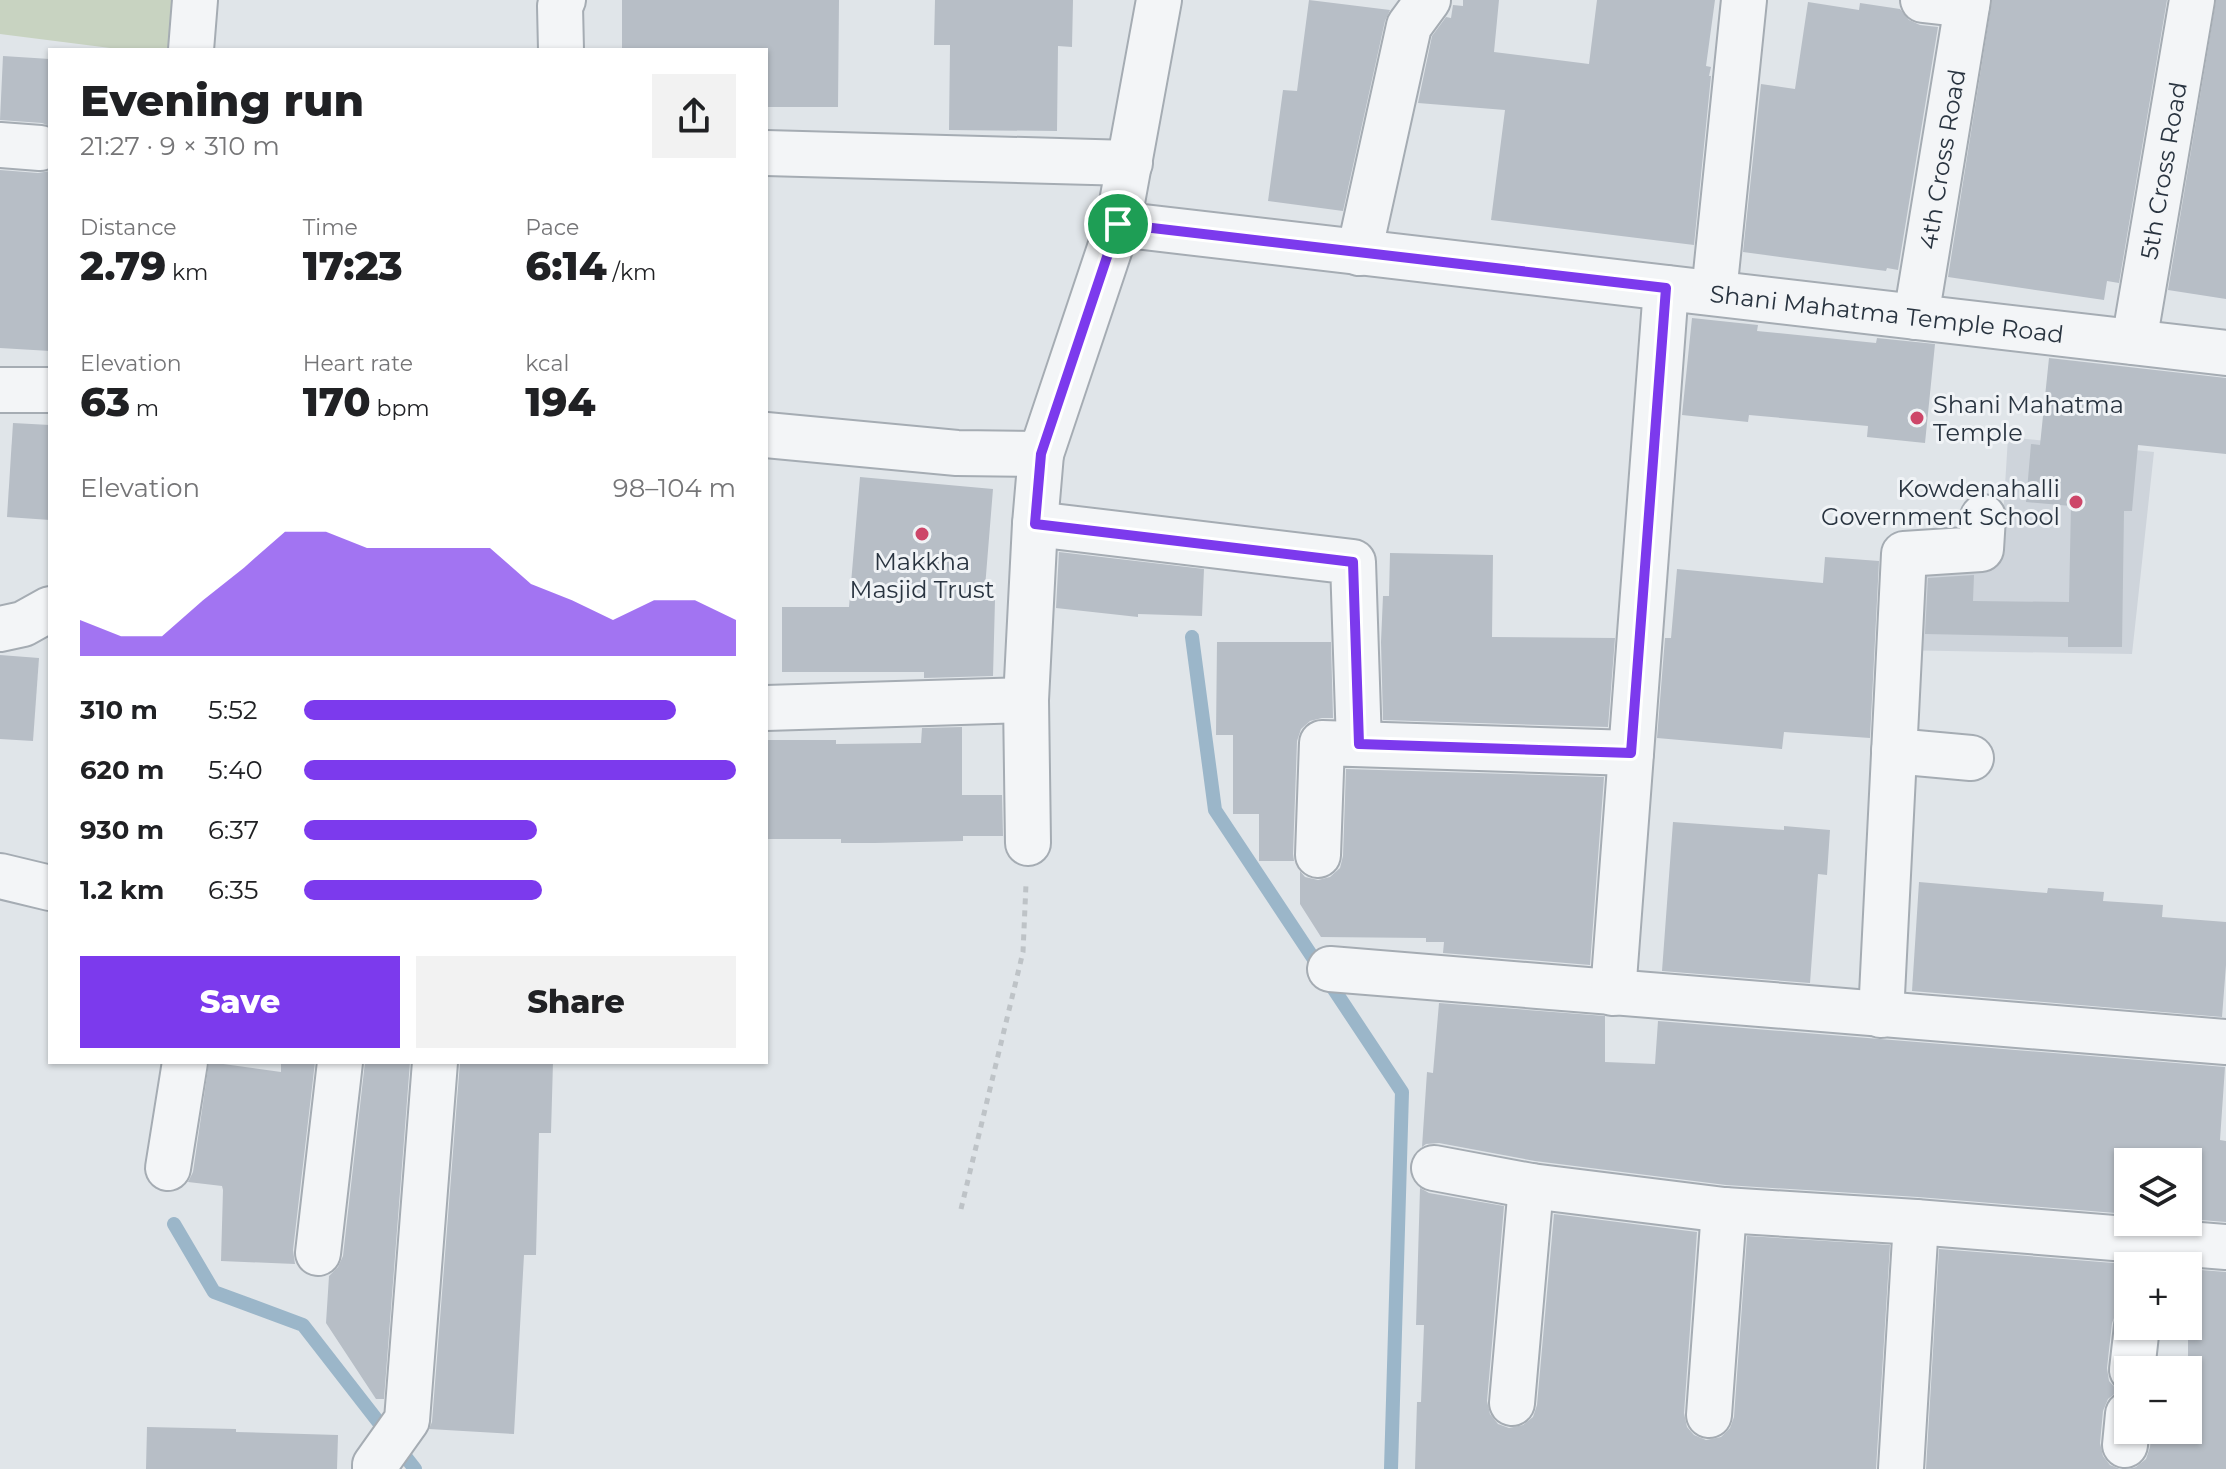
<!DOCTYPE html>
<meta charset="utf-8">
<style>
body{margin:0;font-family:Montserrat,sans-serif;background:#f2f2f2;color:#202124;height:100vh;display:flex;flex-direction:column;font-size:30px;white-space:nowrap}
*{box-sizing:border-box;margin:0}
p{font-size:26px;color:#757577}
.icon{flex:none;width:44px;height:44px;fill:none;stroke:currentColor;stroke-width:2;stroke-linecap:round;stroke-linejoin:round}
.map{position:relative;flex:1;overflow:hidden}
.side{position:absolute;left:48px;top:48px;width:720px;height:1016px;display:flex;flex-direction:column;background:#fff;border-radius:0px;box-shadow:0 2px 6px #0004}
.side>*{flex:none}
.fabs{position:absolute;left:2114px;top:1148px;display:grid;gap:16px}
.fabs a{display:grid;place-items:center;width:88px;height:88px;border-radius:0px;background:#fff;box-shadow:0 2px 6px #0004;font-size:40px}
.pin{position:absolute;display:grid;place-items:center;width:68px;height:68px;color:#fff;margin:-34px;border:4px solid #fff;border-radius:50%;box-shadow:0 2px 8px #0007}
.round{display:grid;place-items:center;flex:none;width:84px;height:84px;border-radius:0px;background:#f2f2f2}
.summary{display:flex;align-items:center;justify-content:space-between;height:136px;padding:0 32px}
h1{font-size:44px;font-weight:800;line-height:60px}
.stats{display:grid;grid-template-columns:repeat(3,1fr);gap:12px;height:136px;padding:8px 32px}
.stats div{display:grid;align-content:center}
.stats b{font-size:40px;font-weight:800}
.stats small{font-size:22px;font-weight:400}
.stats p{font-size:22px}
.chart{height:224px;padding:16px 32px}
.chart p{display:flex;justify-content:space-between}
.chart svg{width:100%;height:144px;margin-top:8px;fill:#7c3aed;opacity:.7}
.primary-button{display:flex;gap:16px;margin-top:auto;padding:16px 32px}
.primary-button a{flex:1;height:92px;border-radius:0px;background:#7c3aed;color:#fff;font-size:32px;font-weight:800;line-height:92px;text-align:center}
.primary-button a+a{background:#f2f2f2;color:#202124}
ul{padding:0 32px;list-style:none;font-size:26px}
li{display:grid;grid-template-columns:128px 96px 1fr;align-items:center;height:60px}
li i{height:20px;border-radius:10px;background:#7c3aed}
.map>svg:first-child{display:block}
.built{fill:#ced4db}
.green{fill:#c8d3c1}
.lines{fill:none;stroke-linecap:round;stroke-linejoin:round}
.stream{stroke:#9bb6c9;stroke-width:14}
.building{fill:#b7bec6}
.minor-casing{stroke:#a5acb3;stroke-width:48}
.path{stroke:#bec3c7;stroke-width:5;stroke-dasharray:6 6;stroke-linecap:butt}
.minor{stroke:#f3f5f7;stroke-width:44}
.route-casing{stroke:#fff;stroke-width:16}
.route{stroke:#7c3aed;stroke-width:10}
.poi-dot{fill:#cd4669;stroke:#f0f3f6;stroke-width:3}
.labels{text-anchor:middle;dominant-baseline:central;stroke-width:6;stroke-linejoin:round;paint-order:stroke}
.street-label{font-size:24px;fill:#293440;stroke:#f0f3f6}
.poi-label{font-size:24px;fill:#293440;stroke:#f0f3f6;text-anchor:start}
</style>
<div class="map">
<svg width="2226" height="1469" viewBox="0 0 2226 1469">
<rect width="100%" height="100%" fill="#e0e5e9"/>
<path class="built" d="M2008,437L2154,452L2132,654L1890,650L1896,555L2001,551Z"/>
<path class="green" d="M0,0H177L174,50H126L0,34Z"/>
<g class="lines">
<g class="stream">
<path d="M1192,637L1215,810L1402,1092L1391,1469"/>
<path d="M174,1224L214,1292L303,1325L415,1469"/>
</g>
</g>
<g class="building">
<path d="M622,0H839L838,107H766V50H622Z"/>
<path d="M935,0H1073L1072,47L1058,46L1057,131L949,130L950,45H934Z"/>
<path d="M1309,0L1390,10L1385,21L1343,211L1268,201L1283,90L1297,91Z"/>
<path d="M1463,0H1499L1494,52L1589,64L1597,0H1715L1706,66L1711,67L1709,76H1711L1694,245L1491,220L1505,110L1418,103L1432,36L1446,17L1451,18L1453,5L1463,6Z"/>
<path d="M1992,0H2167L2119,283L2107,281L2104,300L1948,277Z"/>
<path d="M2216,0H2226V299L2168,290Z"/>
<path d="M1808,2L1859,10L1860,3L1900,9L1909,20L1920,25L1938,27L1898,270L1887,268L1886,271L1743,252L1761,84L1795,89Z"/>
<path d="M3,56L50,59V126L42,123L0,120Z"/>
<path d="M0,170L38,173L50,171V351L0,348Z"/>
<path d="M1692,318L1758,325L1757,331L1876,343L1877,338L1935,344L1925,443L1867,437L1868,426L1749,415L1748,422L1682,415Z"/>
<path d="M2049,358L2226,378V454L2138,445L2132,511H2124L2122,647H2068V637L1925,634L1928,578L1974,575L1973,601L2069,602L2071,506L2026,502L2031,444L2040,445Z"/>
<path d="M13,423L50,425V520L7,517Z"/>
<path d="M860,477L993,489L984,600H995L993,676L924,678V672H782V607H849Z"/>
<path d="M1059,552L1204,569L1202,616L1138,614V617L1056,608Z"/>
<path d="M1390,553L1493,555L1492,637L1615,638L1608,727L1383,720L1381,642L1383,596H1389Z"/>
<path d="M1825,557L1879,561L1870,738L1784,732L1782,749L1657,738L1665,638H1671L1677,569L1823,583Z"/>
<path d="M1217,642H1331L1333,718H1322L1310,721L1301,729L1297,741L1293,854L1294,861H1259V814H1233V735H1216Z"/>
<path d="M0,655L39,658L33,741L0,739Z"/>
<path d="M962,727V795H1002L1003,836H963V841L875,843H841V839H766V740H836V744L921,743L922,728Z"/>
<path d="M1346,769L1604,777L1590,965L1443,953L1444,942H1426V938L1321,937L1300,904V871L1305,877L1318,880L1330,877L1340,868L1343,856Z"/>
<path d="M1673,822L1784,830V826L1830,830L1827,875L1818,874L1810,983L1662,971Z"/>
<path d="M1919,882L2047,893L2048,888L2104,892L2103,901L2163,905L2162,917L2226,922V965L2222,1017L1912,991Z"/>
<path d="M1439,1003L1605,1016V1062L1655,1064L1658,1021L2225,1067L2220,1140L2226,1141V1222L2188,1219V1162H2128V1214L1918,1197L1726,1185L1535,1161L1439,1143L1426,1144L1422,1147L1427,1072L1433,1073Z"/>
<path d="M209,1062L281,1072V1062H315L293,1250L295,1264L221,1261L223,1190L222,1186L188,1182L193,1172Z"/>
<path d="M365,1062H410L384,1399H376L326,1323L329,1276L338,1267L343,1256Z"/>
<path d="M460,1062H553L551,1133H539L536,1255H524L514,1434L429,1429L432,1422Z"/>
<path d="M1420,1188L1429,1193L1504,1206L1487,1401L1490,1414L1498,1424L1509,1428L1523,1425L1533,1417L1537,1405L1554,1214L1697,1232L1684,1413L1687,1427L1694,1435L1706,1440L1721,1437L1730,1428L1734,1417L1747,1236L1890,1245L1876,1469H1415L1417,1402H1421L1424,1325H1416Z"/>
<path d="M1939,1249L2151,1266H2128V1303L2117,1311L2112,1323L2107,1368L2109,1381L2118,1391L2108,1399L2103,1411L2100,1443L2103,1456L2110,1465L2120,1469H1926Z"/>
<path d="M2188,1269L2226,1272V1469H2128L2136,1467L2146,1459L2150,1447L2152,1430H2188V1327L2175,1326H2188Z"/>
<path d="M147,1427L236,1429V1432L338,1435L337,1469H146Z"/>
</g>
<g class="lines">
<g class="minor-casing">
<g id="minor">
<path d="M1923,0L1967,5"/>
<path d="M191,50L195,0"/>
<path d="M561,50L560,6L563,0"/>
<path d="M0,145L40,148"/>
<path d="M766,153L1130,163"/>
<path id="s1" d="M1118,224L2226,353"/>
<path d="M1359,253L1409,26L1428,0"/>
<path d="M1714,293L1744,0"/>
<path id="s2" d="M1916,317L1968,0"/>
<path id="s3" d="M2134,342L2192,0"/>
<path d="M0,390H50"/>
<path d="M766,435L957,453L1041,454L1118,224L1159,0"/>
<path d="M1035,524L1353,562L1359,744"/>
<path d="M0,629L23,624L50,609"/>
<path d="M766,708L1026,700"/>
<path d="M1894,751L1971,758"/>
<path d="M1028,843L1026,700L1035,524L1041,454"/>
<path d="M1318,855L1322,743L1631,753"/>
<path d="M0,876L50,888"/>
<path d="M1330,969L2226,1042"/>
<path d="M1613,993L1666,288"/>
<path d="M1881,1015L1904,554L1981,549L1983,517"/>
<path d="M168,1168L185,1062"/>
<path d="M1434,1168L1531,1186L1724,1210L1916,1222L2226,1247"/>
<path d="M318,1253L340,1062"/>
<path d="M2132,1370L2137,1326"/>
<path d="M1512,1403L1531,1186"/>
<path d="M1709,1415L1724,1210"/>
<path d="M2125,1445L2128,1414"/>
<path d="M375,1469V1465L407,1420L435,1062"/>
<path d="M1901,1469L1916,1222"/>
</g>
</g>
<path class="path" d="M961,1209L1023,952L1026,884"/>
<use href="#minor" class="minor"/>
</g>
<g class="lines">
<g class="route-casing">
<path id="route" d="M1118,224L1666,288L1631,753L1359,744L1353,562L1035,524L1041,454Z"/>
</g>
<use href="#route" class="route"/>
</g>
<g class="poi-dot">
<circle cx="1917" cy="418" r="8"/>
<circle cx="2076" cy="502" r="8"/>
<circle cx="922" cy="534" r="8"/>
</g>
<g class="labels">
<g class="street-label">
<text stroke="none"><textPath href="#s2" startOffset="160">4th Cross Road</textPath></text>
<text stroke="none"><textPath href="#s3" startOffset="174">5th Cross Road</textPath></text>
<text stroke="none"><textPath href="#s1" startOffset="774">Shani Mahatma Temple Road</textPath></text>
</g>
<g class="poi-label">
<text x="1933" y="404">Shani Mahatma<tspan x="1933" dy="28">Temple</tspan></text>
<text x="2060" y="488" text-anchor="end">Kowdenahalli<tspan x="2060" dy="28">Government School</tspan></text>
<text x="922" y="561" text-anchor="middle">Makkha<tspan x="922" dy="28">Masjid Trust</tspan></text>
</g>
</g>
</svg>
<div class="fabs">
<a><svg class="icon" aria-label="layers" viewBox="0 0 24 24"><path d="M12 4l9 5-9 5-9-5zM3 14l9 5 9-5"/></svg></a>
<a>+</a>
<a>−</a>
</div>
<div class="pin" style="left:1118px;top:224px;background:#1e9e55"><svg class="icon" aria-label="arrive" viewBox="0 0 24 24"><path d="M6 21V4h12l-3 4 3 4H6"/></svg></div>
<section class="side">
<div class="summary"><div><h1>Evening run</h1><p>21:27 · 9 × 310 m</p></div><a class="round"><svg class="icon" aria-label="share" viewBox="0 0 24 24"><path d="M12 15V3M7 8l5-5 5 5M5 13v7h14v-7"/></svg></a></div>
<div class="stats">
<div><p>Distance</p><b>2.79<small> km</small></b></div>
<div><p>Time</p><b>17:23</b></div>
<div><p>Pace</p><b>6:14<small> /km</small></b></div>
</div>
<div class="stats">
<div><p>Elevation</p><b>63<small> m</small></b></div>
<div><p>Heart rate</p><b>170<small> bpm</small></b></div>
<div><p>kcal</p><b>194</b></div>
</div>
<div class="chart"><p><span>Elevation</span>98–104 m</p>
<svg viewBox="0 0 160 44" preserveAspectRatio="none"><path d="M0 44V33L10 38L20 38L30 27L40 17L50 6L60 6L70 11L80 11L90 11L100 11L110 22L120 27L130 33L140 27L150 27L160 33V44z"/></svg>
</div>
<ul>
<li><b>310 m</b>5:52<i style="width:86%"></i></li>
<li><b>620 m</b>5:40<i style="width:100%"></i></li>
<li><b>930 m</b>6:37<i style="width:54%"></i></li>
<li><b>1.2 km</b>6:35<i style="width:55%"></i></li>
</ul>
<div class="primary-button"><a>Save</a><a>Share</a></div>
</section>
</div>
